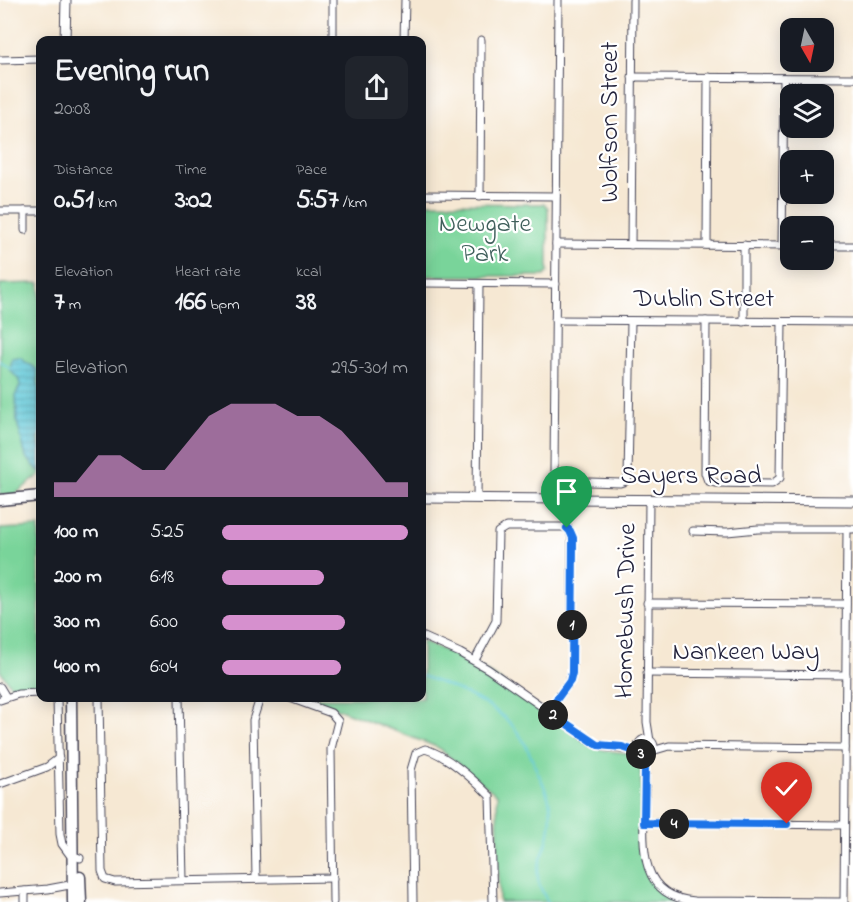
<!DOCTYPE html>
<meta charset="utf-8">
<style>
body{margin:0;font-family:"Indie Flower",sans-serif;background:#20242c;color:#f1f3f6;height:100vh;display:flex;flex-direction:column;font-size:22px;white-space:nowrap}
*{box-sizing:border-box;margin:0}
p{font-size:20px;color:#9ea1a6}
.icon{flex:none;width:33px;height:33px;fill:none;stroke:currentColor;stroke-width:2;stroke-linecap:round;stroke-linejoin:round}
.map{position:relative;flex:1;overflow:hidden}
.sheet{position:absolute;left:36px;top:36px;width:390px;height:666px;display:flex;flex-direction:column;background:#171b24;border-radius:12px;box-shadow:0 3px 15px #0003}
.sheet>*{flex:none}
.needle{width:39px;rotate:171deg}
.controls{position:absolute;left:780px;top:18px;display:grid;gap:12px}
.controls a{display:grid;place-items:center;width:54px;height:54px;border-radius:12px;background:#171b24;box-shadow:0 3px 15px #0003;font-size:30px}
.pin{position:absolute;display:grid;place-items:center;width:51px;height:51px;color:#fff;margin:-62px -26px;border-radius:50% 50% 50% 0;rotate:-45deg;box-shadow:0 0 6px #0007}
.pin .icon{rotate:45deg}
.km{position:absolute;width:30px;height:30px;margin:-15px;border-radius:50%;background:#222;color:#fff;font-size:16px;line-height:30px;text-align:center}
.round{display:grid;place-items:center;flex:none;width:63px;height:63px;border-radius:12px;background:#20242c}
.headline{display:flex;align-items:center;justify-content:space-between;height:102px;padding:0 18px}
h1{font-size:33px;font-weight:700;line-height:45px}
.stats{display:grid;grid-template-columns:repeat(3,1fr);gap:9px;height:102px;padding:6px 18px}
.stats div{display:grid;align-content:center}
.stats b{font-size:26px;font-weight:700}
.stats small{font-size:16px;font-weight:400}
.stats p{font-size:16px}
.chart{height:168px;padding:12px 18px}
.chart p{display:flex;justify-content:space-between}
.chart svg{width:100%;height:108px;margin-top:6px;fill:#d690ce;opacity:.7}
ul{padding:0 18px;list-style:none;font-size:20px}
li{display:grid;grid-template-columns:96px 72px 1fr;align-items:center;height:45px}
li i{height:15px;border-radius:8px;background:#d690ce}
.map>svg:first-child{display:block}
.park{fill:#79d49a;stroke:#4e7b6a;stroke-width:1.5}
.water{fill:url(#water-rules);stroke:#40758a;stroke-width:1.5}
.lines{fill:none;stroke-linecap:round;stroke-linejoin:round}
.stream{stroke:#5dc8d8;stroke-width:2}
.minor-casing{stroke:#424052;stroke-width:9}
.tertiary-casing{stroke:#424052;stroke-width:11}
.secondary-casing{stroke:#424052;stroke-width:13}
.minor{stroke:#fff;stroke-width:7}
.tertiary{stroke:#fff;stroke-width:9}
.secondary{stroke:#fff;stroke-width:10}
.route-casing{stroke:#fff;stroke-width:12}
.route{stroke:#1a73e8;stroke-width:8}
.labels{text-anchor:middle;dominant-baseline:central;stroke-width:4.5;stroke-linejoin:round;paint-order:stroke}
.street-label{font-size:26px;fill:#22223b;stroke:#fff}
.park-label{font-size:26px;fill:#40605c;stroke:#fff}
</style>
<div class="map">
<svg width="853" height="902" viewBox="0 0 853 902">
<defs>
<pattern id="water-rules" width="6" height="5" patternUnits="userSpaceOnUse" patternTransform="scale(1.5)"><rect width="6" height="5" fill="#5dc8d8"/><path d="M0 2.5h6" fill="none" stroke="#4ca2b0"/></pattern>
</defs>
<rect width="100%" height="100%" fill="#fff"/>
<filter id="ink" filterUnits="userSpaceOnUse"><feTurbulence type="fractalNoise" baseFrequency=".0167" numOctaves="2"/><feDisplacementMap in="SourceGraphic" scale="12" xChannelSelector="R" yChannelSelector="G"/><feConvolveMatrix kernelMatrix="1 2 1 2 8 2 1 2 1" color-interpolation-filters="sRGB"/></filter>
<filter id="wash" filterUnits="userSpaceOnUse"><feTurbulence type="fractalNoise" baseFrequency=".008" numOctaves="4" result="noise"/><feDisplacementMap in="SourceGraphic" scale="24" xChannelSelector="R" yChannelSelector="G"/><feGaussianBlur stdDeviation="1.35" result="paint"/><feColorMatrix in="noise" values="0 0 0 0 0 0 0 0 0 0 0 0 0 0 0 0 0 1.4 0 .05"/><feComposite in="paint" operator="in"/></filter>
<g filter="url(#wash)">
<rect width="100%" height="100%" fill="#f6e8d3"/>
<g class="park">
<path d="M422,203L544,204L548,208V272L544,276H422Z"/>
<path d="M40,283V475L14,495H0V284Z"/>
<path d="M39,527L40,685L11,686L0,671V529Z"/>
<path d="M422,641L462,658L492,675L592,746C607,753 622,751 637,755L641,767V852C644,876 656,893 679,902H499L497,795L437,747L309,698H422Z"/>
</g>
<path class="water" d="M20,358L37,370L40,433L37,439L40,449V472L26,457L17,422L16,394L20,386L19,380L10,370L12,359Z"/>
<g class="lines">
<g class="stream">
<path d="M0,361L11,369"/>
<path d="M422,676C453,687 500,705 519,734C527,745 532,759 537,771C549,795 554,807 549,833C543,865 527,868 548,902"/>
</g>
</g>
</g>
<g filter="url(#ink)">
<g class="lines">
<g class="minor-casing">
<g id="minor">
<path d="M558,0L554,473L559,481L620,483L626,481L628,478L631,321"/>
<path d="M333,40V0"/>
<path d="M404,40L405,0"/>
<path d="M0,60L40,59"/>
<path d="M632,77L853,78"/>
<path d="M422,195L556,196"/>
<path d="M480,196L481,40"/>
<path d="M0,211H40"/>
<path d="M25,211V230"/>
<path d="M556,244L790,246"/>
<path d="M631,245L633,0"/>
<path d="M707,245L708,77"/>
<path d="M782,246L784,78"/>
<path d="M824,246H853"/>
<path d="M422,283L556,284"/>
<path d="M555,320L853,322"/>
<path d="M706,321L705,473L708,481L715,483L772,484L780,478L782,322"/>
<path d="M744,322V245"/>
<path d="M477,498L479,284"/>
<path d="M649,499L647,722L650,741"/>
<path d="M693,531L727,532L758,529H853"/>
<path d="M647,603L846,604"/>
<path d="M422,636L460,653L488,669L594,743C608,749 625,748 640,752"/>
<path d="M475,660L496,621L498,532L506,527H563L569,529L572,538V673L568,684L548,711"/>
<path d="M647,673L846,675"/>
<path d="M0,687L6,697"/>
<path d="M57,698L60,834L62,844L70,855L80,858"/>
<path d="M99,698L102,871L105,879L115,882L333,878"/>
<path d="M179,698L183,880"/>
<path d="M290,698L331,713L338,721L331,749L333,902"/>
<path d="M0,700L18,694L40,693"/>
<circle cx="646" cy="747" r="8"/>
<path d="M652,751L669,746L845,748"/>
<path d="M641,753C642,759 644,765 645,772C648,819 625,896 695,901L840,902"/>
<path d="M0,784L47,767L59,758"/>
<path d="M644,823L844,825"/>
<path d="M256,879L253,720L260,698"/>
<path d="M25,891V902"/>
<path d="M0,893L48,889L75,884"/>
<path d="M413,902L411,770L416,753L425,749C447,755 474,780 490,796L493,902"/>
<path d="M844,902L847,529"/>
</g>
</g>
<g class="tertiary-casing">
<g id="tertiary">
<path d="M65,40L66,0"/>
<path d="M422,498L853,501"/>
</g>
</g>
<g class="secondary-casing">
<g id="secondary">
<path d="M0,500L40,496"/>
<path d="M71,698L73,902"/>
<path d="M80,877L81,902"/>
</g>
</g>
<use href="#minor" class="minor"/>
<use href="#tertiary" class="tertiary"/>
<use href="#secondary" class="secondary"/>
</g>
</g>
<g class="lines" filter="url(#ink)">
<g class="route-casing">
<path id="route" d="M567,528L570,531L573,538L572,673L570,681L548,711L598,745L622,747L641,753L645,769L644,823L787,824"/>
</g>
<use href="#route" class="route"/>
</g>
<g class="labels">
<g class="street-label">
<text transform="translate(611 122) rotate(-90)">Wolfson Street</text>
<text x="704" y="300">Dublin Street</text>
<text x="691" y="477">Sayers Road</text>
<text transform="translate(627 611) rotate(-89)">Homebush Drive</text>
<text x="746" y="653">Nankeen Way</text>
</g>
<g class="park-label">
<text x="485" y="225">Newgate<tspan x="485" dy="30">Park</tspan></text>
</g>
</g>
</svg>
<div class="controls">
<a><svg class="needle" viewBox="-14 -14 28 28"><path d="M0-13l5 13h-10z" fill="#e53935"/><path d="M0 13l5-13h-10z" fill="#9ea1a6"/></svg></a>
<a><svg class="icon" aria-label="layers" viewBox="0 0 24 24"><path d="M12 4l9 5-9 5-9-5zM3 14l9 5 9-5"/></svg></a>
<a>+</a>
<a>−</a>
</div>
<div class="pin" style="left:567px;top:528px;background:#1e9e55"><svg class="icon" aria-label="arrive" viewBox="0 0 24 24"><path d="M6 21V4h12l-3 4 3 4H6"/></svg></div>
<div class="pin" style="left:787px;top:824px;background:#d93025"><svg class="icon" aria-label="check" viewBox="0 0 24 24"><path d="M5 12l5 5 9-10"/></svg></div>
<b class="km" style="left:572px;top:625px">1</b>
<b class="km" style="left:553px;top:715px">2</b>
<b class="km" style="left:641px;top:754px">3</b>
<b class="km" style="left:674px;top:824px">4</b>
<section class="sheet">
<div class="headline"><div><h1>Evening run</h1><p>20:08</p></div><a class="round"><svg class="icon" aria-label="share" viewBox="0 0 24 24"><path d="M12 15V3M7 8l5-5 5 5M5 13v7h14v-7"/></svg></a></div>
<div class="stats">
<div><p>Distance</p><b>0.51<small> km</small></b></div>
<div><p>Time</p><b>3:02</b></div>
<div><p>Pace</p><b>5:57<small> /km</small></b></div>
</div>
<div class="stats">
<div><p>Elevation</p><b>7<small> m</small></b></div>
<div><p>Heart rate</p><b>166<small> bpm</small></b></div>
<div><p>kcal</p><b>38</b></div>
</div>
<div class="chart"><p><span>Elevation</span>295–301 m</p>
<svg viewBox="0 0 160 44" preserveAspectRatio="none"><path d="M0 44V38L10 38L20 27L30 27L40 33L50 33L60 22L70 11L80 6L90 6L100 6L110 11L120 11L130 17L140 27L150 38L160 38V44z"/></svg>
</div>
<ul>
<li><b>100 m</b>5:25<i style="width:100%"></i></li>
<li><b>200 m</b>6:18<i style="width:55%"></i></li>
<li><b>300 m</b>6:00<i style="width:66%"></i></li>
<li><b>400 m</b>6:04<i style="width:64%"></i></li>
</ul>
</section>
</div>
